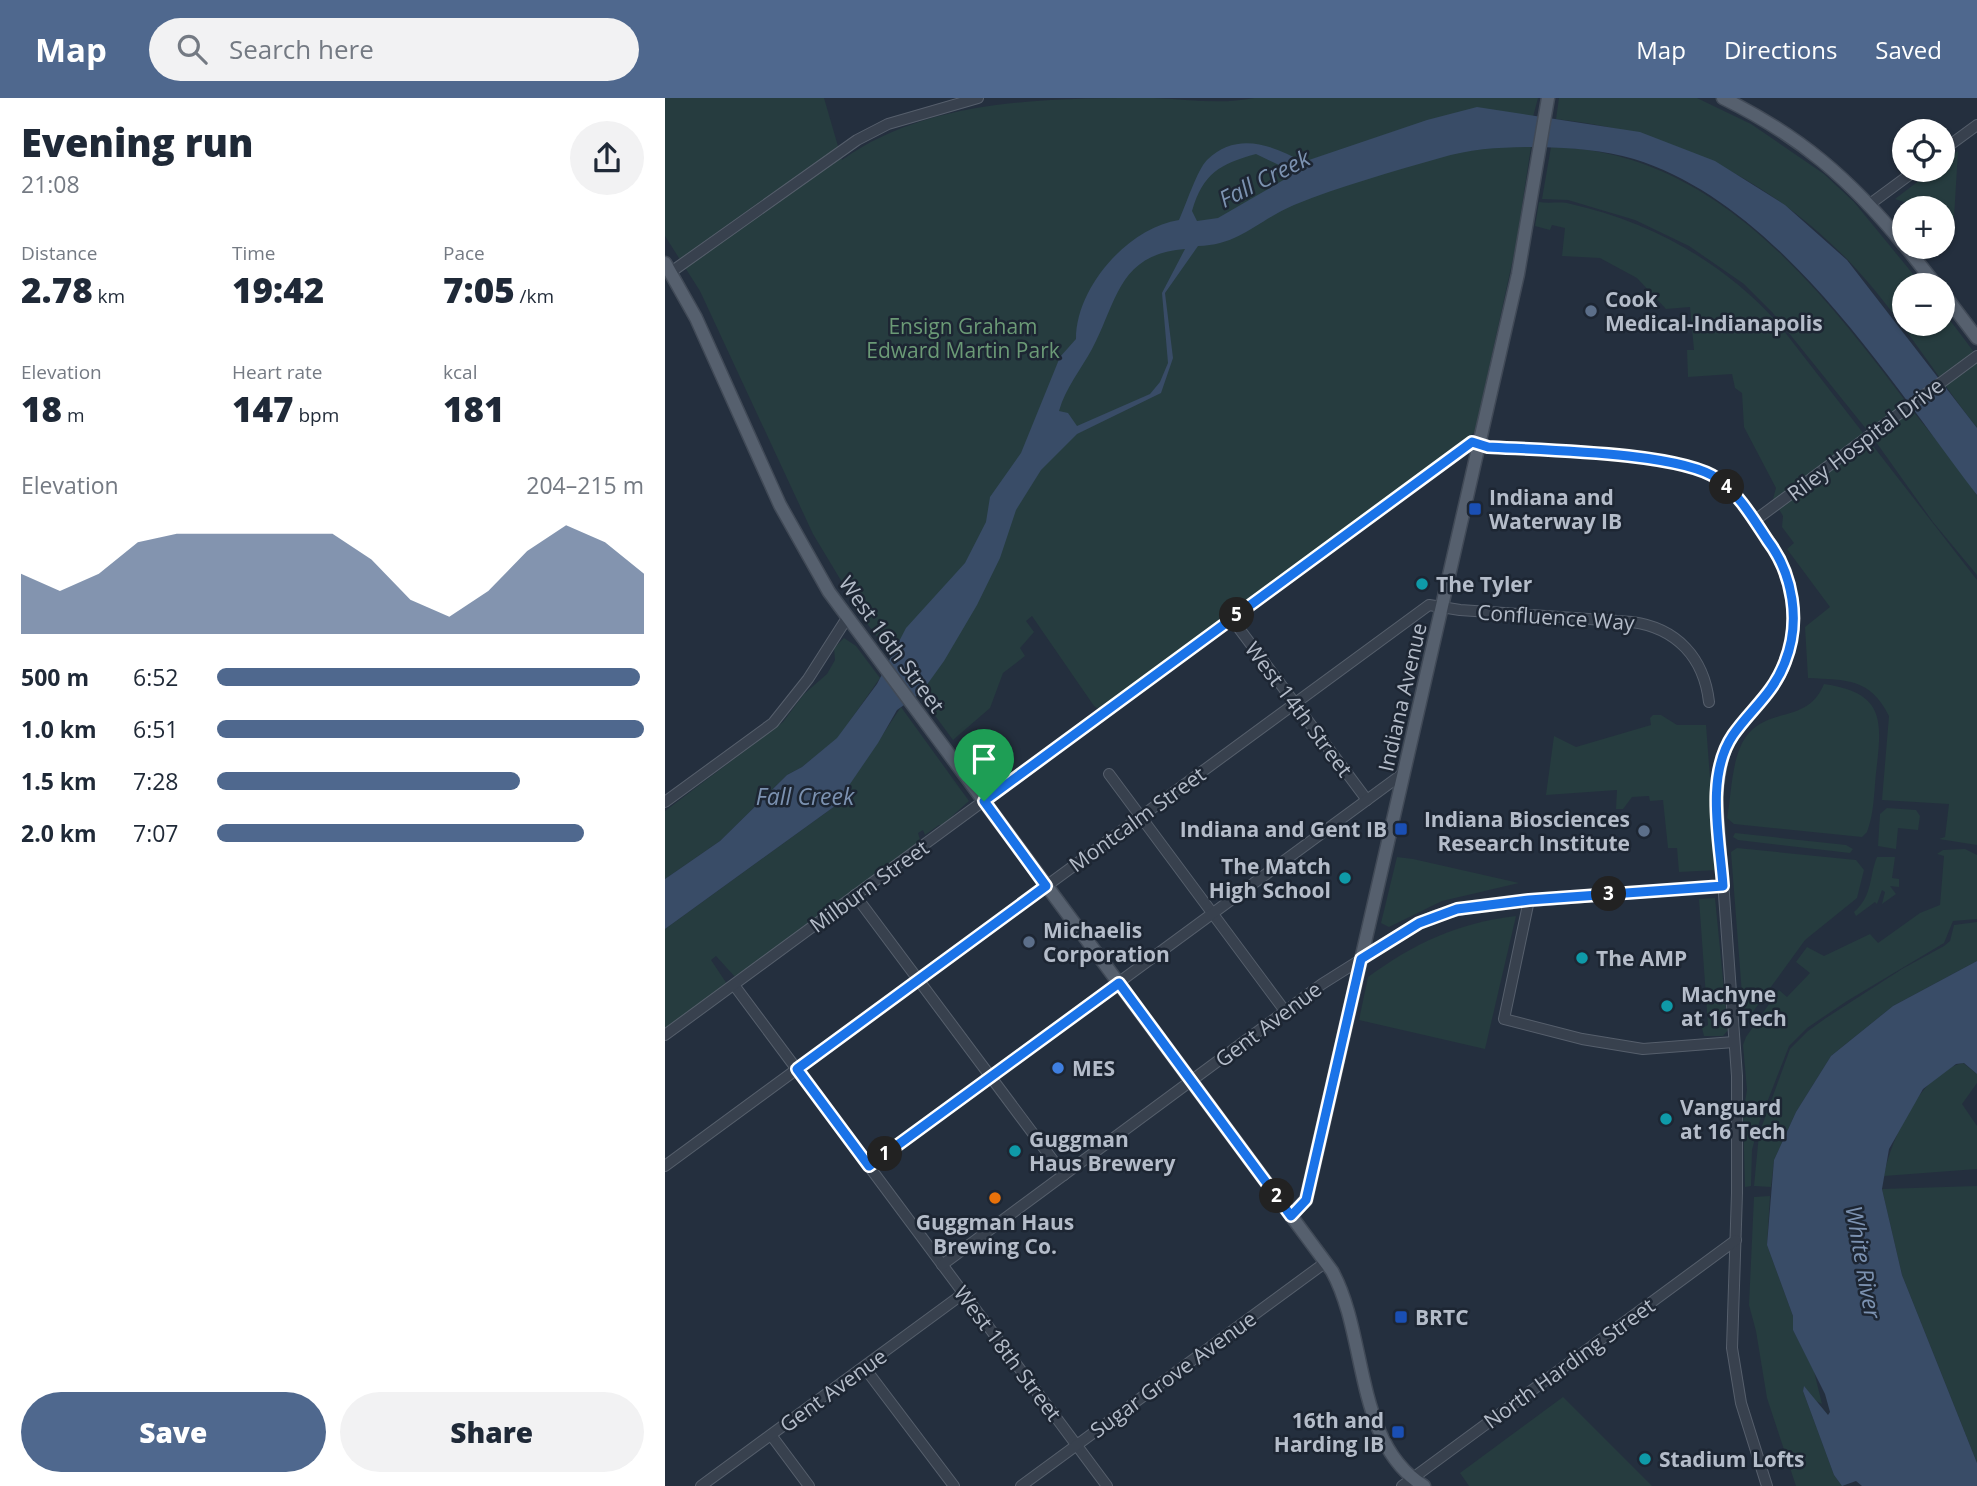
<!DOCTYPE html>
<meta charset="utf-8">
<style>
body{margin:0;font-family:"Open Sans",sans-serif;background:#f2f2f3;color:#1f2937;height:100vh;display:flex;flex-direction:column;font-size:26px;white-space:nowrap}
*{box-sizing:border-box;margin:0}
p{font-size:23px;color:#747a83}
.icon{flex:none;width:38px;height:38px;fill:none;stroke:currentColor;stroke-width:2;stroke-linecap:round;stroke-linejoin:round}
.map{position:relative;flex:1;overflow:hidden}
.sheet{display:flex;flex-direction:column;background:#fff;width:665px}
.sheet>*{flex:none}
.buttons{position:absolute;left:1227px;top:21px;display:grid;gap:14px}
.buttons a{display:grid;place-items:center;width:63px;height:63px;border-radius:50%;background:#fff;box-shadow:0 2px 5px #0004;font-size:35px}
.pin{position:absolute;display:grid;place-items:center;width:60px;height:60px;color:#fff;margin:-72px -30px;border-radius:50% 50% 50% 0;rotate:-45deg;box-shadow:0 0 7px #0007}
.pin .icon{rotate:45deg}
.km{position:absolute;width:35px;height:35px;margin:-18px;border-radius:50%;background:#222;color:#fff;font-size:19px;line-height:35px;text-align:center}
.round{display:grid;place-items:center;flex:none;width:74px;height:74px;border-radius:37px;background:#f2f2f3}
.headline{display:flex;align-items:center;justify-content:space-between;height:119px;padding:0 21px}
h1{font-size:38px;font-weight:800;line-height:52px}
.figures{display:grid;grid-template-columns:repeat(3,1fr);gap:10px;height:119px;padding:7px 21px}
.figures div{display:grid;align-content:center}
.figures b{font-size:35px;font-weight:800}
.figures small{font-size:19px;font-weight:400}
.figures p{font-size:19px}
.chart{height:196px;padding:14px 21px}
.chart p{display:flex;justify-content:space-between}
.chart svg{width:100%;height:126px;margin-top:7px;fill:#4f688e;opacity:.7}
.primary-button{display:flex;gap:14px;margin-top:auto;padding:14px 21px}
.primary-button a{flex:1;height:80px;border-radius:42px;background:#4f688e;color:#fff;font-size:28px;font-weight:800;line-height:80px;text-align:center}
.primary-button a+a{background:#f2f2f3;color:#1f2937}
ul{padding:0 21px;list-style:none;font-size:23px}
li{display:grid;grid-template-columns:112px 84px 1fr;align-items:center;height:52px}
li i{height:18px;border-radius:9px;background:#4f688e}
header{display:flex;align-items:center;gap:42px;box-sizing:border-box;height:98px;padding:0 35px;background:#4f688e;color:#fff}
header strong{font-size:33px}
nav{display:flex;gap:38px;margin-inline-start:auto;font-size:24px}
.search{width:490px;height:63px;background:#f2f2f3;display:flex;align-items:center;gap:18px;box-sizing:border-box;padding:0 24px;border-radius:38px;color:#747a83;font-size:26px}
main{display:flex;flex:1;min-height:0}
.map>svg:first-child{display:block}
.green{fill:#263c3f}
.water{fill:#394c67;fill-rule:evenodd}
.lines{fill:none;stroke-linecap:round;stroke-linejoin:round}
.minor-casing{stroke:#565f6c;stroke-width:12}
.major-casing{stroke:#414a57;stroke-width:15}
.minor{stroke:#38414e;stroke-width:10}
.major{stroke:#56606e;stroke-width:12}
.route-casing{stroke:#fff;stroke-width:14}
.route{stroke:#1a73e8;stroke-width:9}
.service-dot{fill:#5c6f8a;stroke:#1d2633;stroke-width:2.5}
.transit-dot{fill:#1a4fb4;stroke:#1d2633;stroke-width:2.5}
.culture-dot{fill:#0f9aa8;stroke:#1d2633;stroke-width:2.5}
.shop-dot{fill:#3f7fe0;stroke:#1d2633;stroke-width:2.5}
.food-dot{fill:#e8710a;stroke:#1d2633;stroke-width:2.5}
.labels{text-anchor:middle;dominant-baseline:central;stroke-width:5;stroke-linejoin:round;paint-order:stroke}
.poi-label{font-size:21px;font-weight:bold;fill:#b4bcc9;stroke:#1d2633;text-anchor:start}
.park-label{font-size:21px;fill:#6b9a76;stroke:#1d2633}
.street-label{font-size:21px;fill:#b4bcc9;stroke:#1d2633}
.water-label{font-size:23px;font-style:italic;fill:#7c92b1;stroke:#1d2633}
</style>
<header>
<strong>Map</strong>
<div class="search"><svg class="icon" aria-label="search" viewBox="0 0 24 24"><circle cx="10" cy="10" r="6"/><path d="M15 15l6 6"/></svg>Search here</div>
<nav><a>Map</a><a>Directions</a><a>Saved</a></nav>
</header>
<main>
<section class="sheet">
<div class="headline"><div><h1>Evening run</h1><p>21:08</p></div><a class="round"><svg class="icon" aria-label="share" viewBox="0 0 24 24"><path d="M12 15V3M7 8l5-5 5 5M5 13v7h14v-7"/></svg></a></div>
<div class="figures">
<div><p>Distance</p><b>2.78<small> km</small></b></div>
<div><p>Time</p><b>19:42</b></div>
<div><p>Pace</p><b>7:05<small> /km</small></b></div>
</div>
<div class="figures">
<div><p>Elevation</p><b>18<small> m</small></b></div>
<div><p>Heart rate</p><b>147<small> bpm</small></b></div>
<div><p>kcal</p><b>181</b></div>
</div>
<div class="chart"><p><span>Elevation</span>204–215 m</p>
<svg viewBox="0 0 160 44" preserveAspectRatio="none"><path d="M0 44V23L10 29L20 23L30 12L40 9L50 9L60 9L70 9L80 9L90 18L100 32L110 38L120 29L130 15L140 6L150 12L160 23V44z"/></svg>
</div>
<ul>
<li><b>500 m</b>6:52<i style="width:99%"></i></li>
<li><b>1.0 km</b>6:51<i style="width:100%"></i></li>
<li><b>1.5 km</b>7:28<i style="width:71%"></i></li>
<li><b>2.0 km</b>7:07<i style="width:86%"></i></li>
</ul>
<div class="primary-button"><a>Save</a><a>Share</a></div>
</section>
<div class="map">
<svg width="1312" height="1388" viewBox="0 0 1312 1388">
<rect width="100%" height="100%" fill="#242f3e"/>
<g class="green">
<path d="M0,0H159L177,62C263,0 385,0 488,0C522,1 555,7 589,0H873L860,49H866L851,147L810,334L435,612L429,608L367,518L361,523L369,534L355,550L360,558L338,575L325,610L288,642L201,524L148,436L35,193L0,138Z"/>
<path d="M894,0H1032L1086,26L1159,76L1189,104L1257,187H1239V226H1278V213L1312,258V330C1269,275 1231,212 1182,161C1101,79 1005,33 891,21Z"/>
<path d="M886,49C1052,52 1157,193 1248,313C1260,329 1308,384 1312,398C1312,412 1312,459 1312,477L1268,424L1206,337L1107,214L1079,186L1024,148L970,122L903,102L877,101Z"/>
<path d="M1293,53L1289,120L1278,117V110H1258L1230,101L1268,72H1278V65Z"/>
<path d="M874,104C885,106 896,103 906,106C986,124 1058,164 1112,224L1312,482V747L1274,741L1280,739L1284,706L1217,702L1224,618C1205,580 1182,582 1143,580L1140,529L1165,509L1122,451L1129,445L1117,429L1118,418L1108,401L1111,390L1079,329L1077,295L1070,290L1067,276L1023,279L1022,252H1029L1025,209L1001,211L972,180L935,160L897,158L900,130L887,127L885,132L870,128Z"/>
<path d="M179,540L191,548L215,580L173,640L137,669L122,677L55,743L0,781V713L118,624L139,596L162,576L170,562L169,550Z"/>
<path d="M1159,586C1221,595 1217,623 1211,675C1209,695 1209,716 1202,734L1197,739L1069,726L1062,720C1067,695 1066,655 1084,635C1107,609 1143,625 1159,586Z"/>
<path d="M236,609L304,703L285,720L305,708L281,727H274L260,737L258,732L253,735L256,745L71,880L51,858L46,862L62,886L0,934V831L170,708Z"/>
<path d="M988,617H996L1012,627H1041L1052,772L1014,774L1012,750H1003L998,702L985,703L984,698L967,699L958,711H951L952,692L881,697L889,638L911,649L986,627L985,620Z"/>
<path d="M1222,710L1251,712L1255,718L1253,732L1233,730L1231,751L1213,748L1215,716Z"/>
<path d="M1070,735L1181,747L1188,751L1185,755L1073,742L1068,739Z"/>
<path d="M1072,750L1191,762L1199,772L1192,800L1140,842L1082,922H1079L1066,754Z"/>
<path d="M1300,751L1312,757V821L1288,823L1279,845L1182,903L1142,930L1124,948L1094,1025L1087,1052L1086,1088L1080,1089L1078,1016L1082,992L1078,947L1081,939L1114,892L1122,899L1145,875L1131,864L1142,849L1159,858L1205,836L1213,845L1255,815L1275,807L1279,758L1272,756L1278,752Z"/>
<path d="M732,759L748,761L854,785L777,803L724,829L716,825Z"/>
<path d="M1212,759H1230L1227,780L1234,781V789L1225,788L1231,796L1217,806L1220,794L1217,792L1212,806L1210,804L1191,818L1189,814C1208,798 1204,778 1212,759Z"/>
<path d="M1050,800L1063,932L1058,938H1039L1037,930L1043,927L1034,801Z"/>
<path d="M851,818L820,951L694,922L703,879C750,845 792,825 851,818Z"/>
<path d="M1312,824V863L1228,908L1166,958L1131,1014L1109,1062L1106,1089L1089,1088L1094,1036L1125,951L1143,933L1161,920L1237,871L1279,848L1285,843L1289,827Z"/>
<path d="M1298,965L1312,976V985L1297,1006L1312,1028V1071L1219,1078C1226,1041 1257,973 1298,965Z"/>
<path d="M1312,1088V1365L1237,1177L1217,1091Z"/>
<path d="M1105,1098L1102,1147L1128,1218V1232L1149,1273L1157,1306L1147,1301L1139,1289L1138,1293L1169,1377L1177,1388H1131L1102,1300L1091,1233L1084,1207L1089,1099Z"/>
<path d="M898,1299L987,1388H804L795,1375Z"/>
</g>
<g class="water">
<path d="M812,9L975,34L1050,63L1120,107L1182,162L1312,330V397C1224,282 1115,106 969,61C939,52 906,50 875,49C841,49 808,50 775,60C726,74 676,88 629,107C593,122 575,147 533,148L500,195L508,260L496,295L412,336L376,372L351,412L335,460L312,507L279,563L256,595L232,612L213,645L170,708L0,831V781L55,743L122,677L137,669L172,640L212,586L241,530L300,465L321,424L325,399L356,355L395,259L411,241C411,189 463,130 514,122C521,107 532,72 542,62C572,33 607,47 638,64L762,22ZM591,56L614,67L622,80L553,120L532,123L527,113C538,75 555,66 591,56ZM520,151L497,195L503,265L495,284L485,296L412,328L403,315L394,313C401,289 415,273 427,251C452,204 453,156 520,151Z"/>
<path d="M1312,863V976L1299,965L1291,966L1258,991L1224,1051L1217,1091L1237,1177L1312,1365V1388H1197L1191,1383L1177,1388L1169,1377L1138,1293L1139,1288L1163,1317L1165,1314L1160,1296L1128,1232V1218L1102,1147L1109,1062L1131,1014L1166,958L1228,908Z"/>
</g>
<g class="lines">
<g class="minor-casing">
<g id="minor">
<path d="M1278,52L1312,27"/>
<path d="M1205,106L1251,72"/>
<path d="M6,174L192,42L223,26L313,0"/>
<path d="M1089,423L1312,258"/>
<path d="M567,521L702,702"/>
<path d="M444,676L620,913"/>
<path d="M0,704L108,625L143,581L182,520"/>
<path d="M190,797L399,1077"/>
<path d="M864,802L839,921L917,941L978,951L1069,944"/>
<path d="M69,887L442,1388"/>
<path d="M0,937L807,344L823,349C873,352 1017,354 1054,381C1072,395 1084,417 1098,435C1127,475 1134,510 1122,560C1113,593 1084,611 1068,638C1056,656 1055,678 1052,699L1072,978V1095L1067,1250L1076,1305L1102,1388"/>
<path d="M0,1068L764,507L795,512L967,524C1012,530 1039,560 1044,604"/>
<path d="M204,1068L740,674"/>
<path d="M277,1167L657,886L754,825L772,817L818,807L1058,788"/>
<path d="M199,1269L289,1388"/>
<path d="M106,1337L144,1388"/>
<path d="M36,1388L299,1195"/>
<path d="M356,1388L661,1164"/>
<path d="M737,1388L1071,1142"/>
</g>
</g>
<g class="major-casing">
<g id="major">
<path d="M1058,0C1135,38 1185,81 1239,147"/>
<path d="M1241,149L1271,187"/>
<path d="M0,165L31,220L115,407L164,494L667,1173C703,1238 689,1345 759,1388"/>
<path d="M1278,195L1312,240"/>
<path d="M626,1117L641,1102L853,176L883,0"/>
</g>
</g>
<use href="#minor" class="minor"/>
<use href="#major" class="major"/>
</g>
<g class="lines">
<g class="route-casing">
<path id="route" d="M807,344L823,349C874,352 1016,354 1053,381C1074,396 1089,422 1103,443C1128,476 1136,524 1120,564C1108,596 1086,611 1068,637C1040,678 1055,742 1058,788L864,802L792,811L754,825L696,861L641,1102L626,1118L454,885L204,1068L132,971L381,788L319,703Z"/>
</g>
<use href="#route" class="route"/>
</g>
<g class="service-dot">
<circle cx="926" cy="213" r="7"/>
<circle cx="979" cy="733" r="7"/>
<circle cx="364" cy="844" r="7"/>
</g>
<g class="transit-dot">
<rect x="803" y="404" width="14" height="14" rx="3.5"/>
<rect x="729" y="724" width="14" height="14" rx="3.5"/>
<rect x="729" y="1212" width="14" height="14" rx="3.5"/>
<rect x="726" y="1327" width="14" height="14" rx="3.5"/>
</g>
<g class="culture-dot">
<circle cx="757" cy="486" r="7"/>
<circle cx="680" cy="780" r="7"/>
<circle cx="917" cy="860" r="7"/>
<circle cx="1002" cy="908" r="7"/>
<circle cx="1001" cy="1021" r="7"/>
<circle cx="350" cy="1053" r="7"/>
<circle cx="980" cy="1361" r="7"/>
</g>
<circle class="shop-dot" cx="393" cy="970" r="7"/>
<circle class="food-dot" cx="330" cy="1100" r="7"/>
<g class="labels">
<g class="poi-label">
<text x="940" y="201">Cook<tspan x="940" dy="24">Medical-Indianapolis</tspan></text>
<text x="824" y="399">Indiana and<tspan x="824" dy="24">Waterway IB</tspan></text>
<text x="771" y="486">The Tyler</text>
<text x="965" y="721" text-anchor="end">Indiana Biosciences<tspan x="965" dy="24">Research Institute</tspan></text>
<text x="722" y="731" text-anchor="end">Indiana and Gent IB</text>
<text x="666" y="768" text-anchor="end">The Match<tspan x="666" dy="24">High School</tspan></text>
<text x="378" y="832">Michaelis<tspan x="378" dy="24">Corporation</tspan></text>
<text x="931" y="860">The AMP</text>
<text x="1016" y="896">Machyne<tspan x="1016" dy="24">at 16 Tech</tspan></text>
<text x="407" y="970">MES</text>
<text x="1015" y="1009">Vanguard<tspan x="1015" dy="24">at 16 Tech</tspan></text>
<text x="364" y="1041">Guggman<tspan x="364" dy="24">Haus Brewery</tspan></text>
<text x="330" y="1124" text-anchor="middle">Guggman Haus<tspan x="330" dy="24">Brewing Co.</tspan></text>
<text x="750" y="1219">BRTC</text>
<text x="719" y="1322" text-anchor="end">16th and<tspan x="719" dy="24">Harding IB</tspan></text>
<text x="994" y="1361">Stadium Lofts</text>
</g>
<g class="park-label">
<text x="298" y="228">Ensign Graham<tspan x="298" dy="24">Edward Martin Park</tspan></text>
</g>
<g class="street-label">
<text transform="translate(1200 341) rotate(-37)">Riley Hospital Drive</text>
<text transform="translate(891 519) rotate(4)">Confluence Way</text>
<text transform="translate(227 546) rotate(54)">West 16th Street</text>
<text transform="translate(737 599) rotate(-77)">Indiana Avenue</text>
<text transform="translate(634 611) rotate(53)">West 14th Street</text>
<text transform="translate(472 721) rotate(-36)">Montcalm Street</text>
<text transform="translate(204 788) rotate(-36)">Milburn Street</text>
<text transform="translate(603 926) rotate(-37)">Gent Avenue</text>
<text transform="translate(343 1255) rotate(53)">West 18th Street</text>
<text transform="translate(904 1265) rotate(-36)">North Harding Street</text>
<text transform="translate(508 1276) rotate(-36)">Sugar Grove Avenue</text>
<text transform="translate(168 1292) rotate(-36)">Gent Avenue</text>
</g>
<g class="water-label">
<text transform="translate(599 80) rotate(-27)">Fall Creek</text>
<text x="140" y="698">Fall Creek</text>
<text transform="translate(1199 1164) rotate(80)">White River</text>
</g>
</g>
</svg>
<div class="buttons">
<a><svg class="icon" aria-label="locate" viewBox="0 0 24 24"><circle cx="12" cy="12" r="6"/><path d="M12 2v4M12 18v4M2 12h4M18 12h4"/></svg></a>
<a>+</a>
<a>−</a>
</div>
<div class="pin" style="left:319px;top:703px;background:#1e9e55"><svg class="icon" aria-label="arrive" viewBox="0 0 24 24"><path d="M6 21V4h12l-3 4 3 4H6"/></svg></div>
<b class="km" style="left:220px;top:1056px">1</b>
<b class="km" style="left:612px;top:1098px">2</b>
<b class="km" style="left:944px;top:796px">3</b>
<b class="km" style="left:1062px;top:389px">4</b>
<b class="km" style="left:572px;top:517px">5</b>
</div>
</main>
